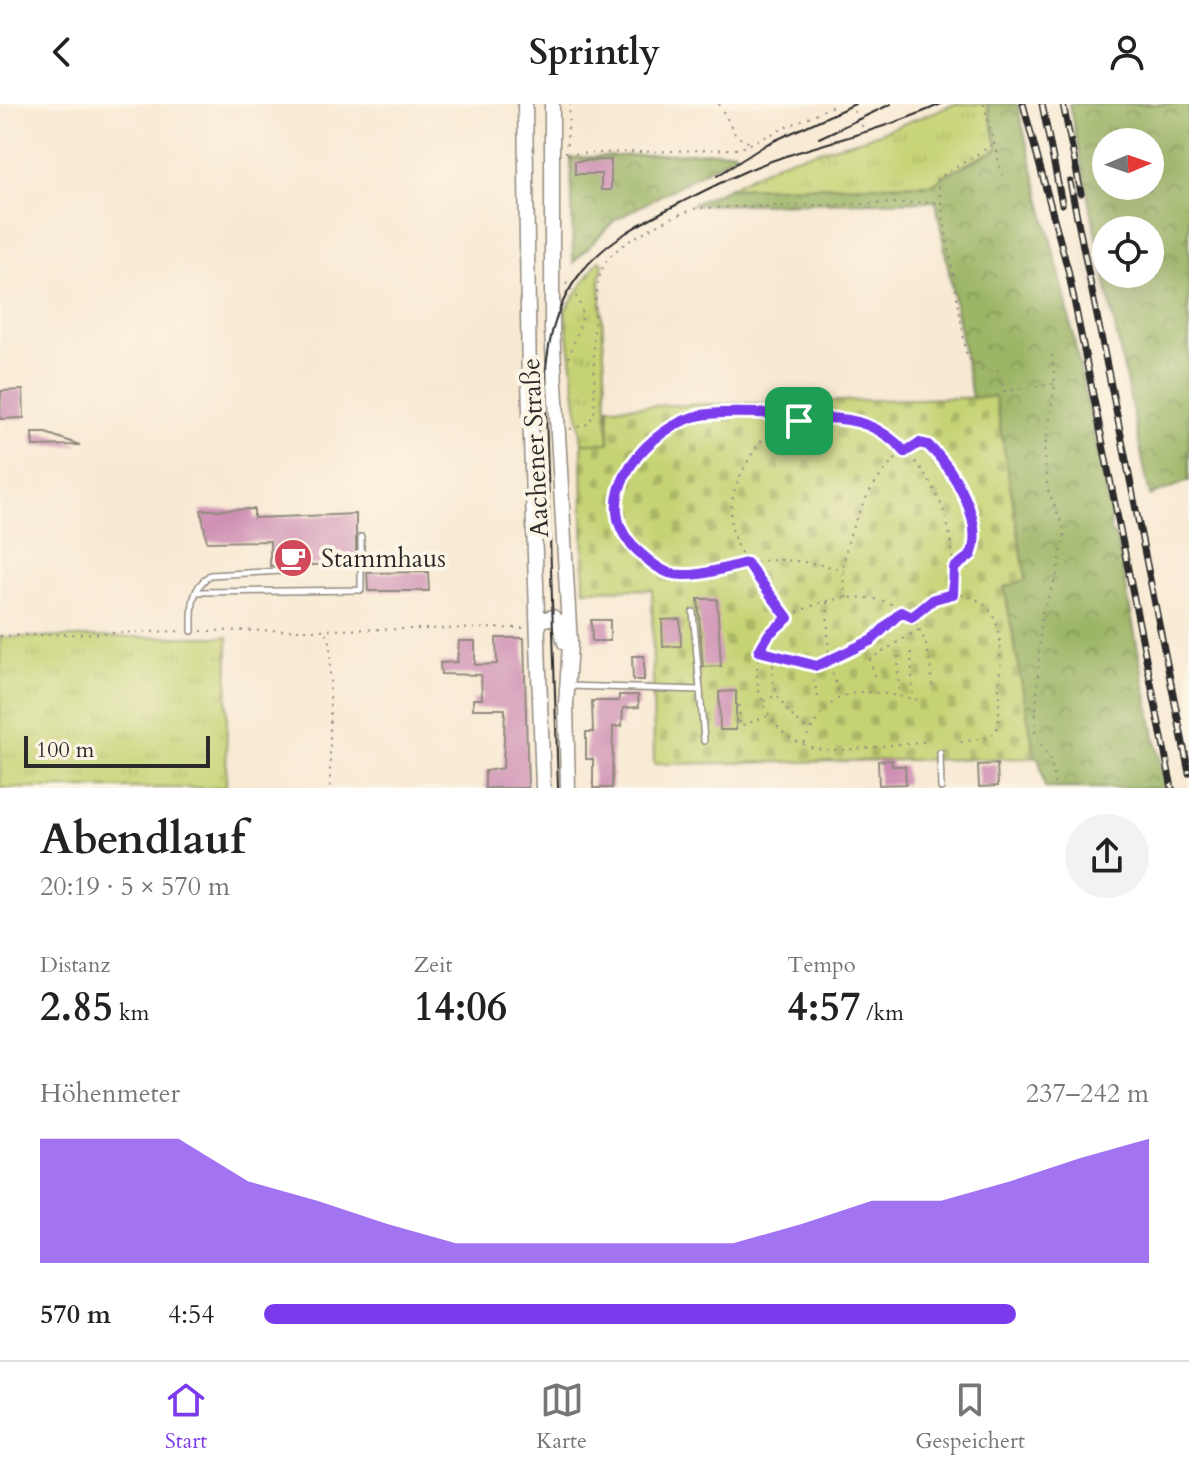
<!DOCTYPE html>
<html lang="de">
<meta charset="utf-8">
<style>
body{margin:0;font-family:Cardo,serif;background:#f2f2f2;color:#222;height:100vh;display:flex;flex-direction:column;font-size:30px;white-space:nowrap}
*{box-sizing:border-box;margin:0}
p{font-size:26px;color:#767676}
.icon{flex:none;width:44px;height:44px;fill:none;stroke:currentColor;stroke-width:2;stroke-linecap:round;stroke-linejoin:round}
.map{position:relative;height:684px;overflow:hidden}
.details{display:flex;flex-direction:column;background:#fff;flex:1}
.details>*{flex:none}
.needle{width:52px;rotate:88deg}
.buttons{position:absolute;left:1092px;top:24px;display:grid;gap:16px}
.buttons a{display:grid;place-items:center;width:72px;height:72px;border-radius:50%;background:#fff;box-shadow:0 8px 32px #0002;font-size:40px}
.scale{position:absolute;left:24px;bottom:20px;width:186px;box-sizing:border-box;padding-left:8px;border:4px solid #2b2b2b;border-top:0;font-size:22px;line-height:28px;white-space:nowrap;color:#2b2b2b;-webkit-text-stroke:6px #fcf5e5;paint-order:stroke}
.pin{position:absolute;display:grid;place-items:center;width:68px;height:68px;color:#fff;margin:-34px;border-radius:16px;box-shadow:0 4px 12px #0006}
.round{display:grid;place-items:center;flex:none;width:84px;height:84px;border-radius:42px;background:#f2f2f2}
.head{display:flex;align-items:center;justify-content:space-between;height:136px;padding:0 40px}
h1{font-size:44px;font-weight:800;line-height:60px}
.figures{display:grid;grid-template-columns:repeat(3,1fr);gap:12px;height:136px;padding:8px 40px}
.figures div{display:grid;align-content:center}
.figures b{font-size:40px;font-weight:800}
.figures small{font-size:22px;font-weight:400}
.figures p{font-size:22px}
.chart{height:224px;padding:16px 40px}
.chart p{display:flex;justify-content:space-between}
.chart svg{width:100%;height:144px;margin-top:8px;fill:#7c3aed;opacity:.7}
ul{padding:0 40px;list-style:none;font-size:26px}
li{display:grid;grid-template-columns:128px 96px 1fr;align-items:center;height:60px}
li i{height:20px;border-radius:10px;background:#7c3aed}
header{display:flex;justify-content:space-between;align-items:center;height:104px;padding:0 40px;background:#fff;font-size:36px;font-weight:800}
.tabs{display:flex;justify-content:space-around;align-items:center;height:112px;border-top:2px solid #e0e0e0;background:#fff;font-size:22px;color:#767676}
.tabs a{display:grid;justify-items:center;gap:4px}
.tabs .current{color:#7c3aed}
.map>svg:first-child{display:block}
.grass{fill:url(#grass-tufts);stroke:#787f50;stroke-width:2}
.forest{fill:url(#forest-crowns);stroke:#647048;stroke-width:2;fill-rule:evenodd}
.cemetery{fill:url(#cemetery-stones);stroke:#787f50;stroke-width:2}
.building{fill:#ce8eb3}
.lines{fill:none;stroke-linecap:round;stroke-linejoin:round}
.service-casing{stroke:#928a7f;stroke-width:8}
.secondary-casing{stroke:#928a7f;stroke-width:17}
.path{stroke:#928a7f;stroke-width:2;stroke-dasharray:2 6;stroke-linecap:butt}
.service{stroke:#fff;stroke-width:5}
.secondary{stroke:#fff;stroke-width:14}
.tram{stroke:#2b2b2b;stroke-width:2}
.rail-casing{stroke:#2b2b2b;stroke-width:7}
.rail{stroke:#fcf5e5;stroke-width:4;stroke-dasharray:12;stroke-linecap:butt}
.route-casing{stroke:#fff;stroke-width:16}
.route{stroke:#7c3aed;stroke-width:10}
.labels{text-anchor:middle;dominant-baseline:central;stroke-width:8;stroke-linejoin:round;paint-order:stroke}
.street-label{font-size:26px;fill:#2b2b2b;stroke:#fcf5e5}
.poi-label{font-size:26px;fill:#2b2b2b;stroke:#fcf5e5;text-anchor:start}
</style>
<header><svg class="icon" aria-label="back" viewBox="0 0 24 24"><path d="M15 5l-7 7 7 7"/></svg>Sprintly<svg class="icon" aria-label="person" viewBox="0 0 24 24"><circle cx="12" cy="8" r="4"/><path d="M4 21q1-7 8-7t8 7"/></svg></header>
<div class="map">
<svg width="1189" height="684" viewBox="0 0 1189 684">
<defs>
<pattern id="grass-tufts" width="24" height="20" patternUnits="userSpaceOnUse" patternTransform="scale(2)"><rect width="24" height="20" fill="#c6d375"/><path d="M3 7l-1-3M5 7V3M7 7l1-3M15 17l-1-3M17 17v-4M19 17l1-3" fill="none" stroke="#aab565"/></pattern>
<pattern id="forest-crowns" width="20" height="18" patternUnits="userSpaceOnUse" patternTransform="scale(2)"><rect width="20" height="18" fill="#9cb566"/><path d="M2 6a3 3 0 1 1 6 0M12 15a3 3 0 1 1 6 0" fill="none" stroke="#7f9354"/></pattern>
<pattern id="cemetery-stones" width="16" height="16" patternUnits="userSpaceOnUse" patternTransform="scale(2)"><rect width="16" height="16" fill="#c6d375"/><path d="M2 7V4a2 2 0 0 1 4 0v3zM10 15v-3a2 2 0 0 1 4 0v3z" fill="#aab565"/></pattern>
</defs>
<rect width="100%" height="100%" fill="#fcf5e5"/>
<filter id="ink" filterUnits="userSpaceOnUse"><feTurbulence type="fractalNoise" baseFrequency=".0125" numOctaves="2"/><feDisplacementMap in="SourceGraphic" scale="16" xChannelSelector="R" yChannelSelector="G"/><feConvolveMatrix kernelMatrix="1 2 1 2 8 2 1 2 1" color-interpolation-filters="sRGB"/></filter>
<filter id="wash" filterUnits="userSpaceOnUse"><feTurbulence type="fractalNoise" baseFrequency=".006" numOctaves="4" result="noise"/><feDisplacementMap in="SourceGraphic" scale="32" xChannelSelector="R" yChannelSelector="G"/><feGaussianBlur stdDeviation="1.8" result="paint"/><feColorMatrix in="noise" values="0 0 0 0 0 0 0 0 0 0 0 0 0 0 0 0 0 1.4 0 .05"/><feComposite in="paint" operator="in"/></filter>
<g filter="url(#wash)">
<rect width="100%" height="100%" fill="#f8e9d3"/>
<g class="grass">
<path d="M955,0H987L998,45L948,69L933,80L728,84L781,57L866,34Z"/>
<path d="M599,156L603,159L600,177L609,339H582L565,206Z"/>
<path d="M0,533H228L226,684H0Z"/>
</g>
<g class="forest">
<path d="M987,0H1017L1065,193L1111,412L1110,428L1116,433L1165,684H1045L1039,654H1035L1004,482L1026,476L995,294H972L936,97L691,101L728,84L933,80L948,69L998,45Z"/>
<path d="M1069,0H1189V377L1150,392ZM1150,38V82H1106V38ZM1150,126V170H1106V126Z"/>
<path d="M735,47V51L615,116L573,159L571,54Z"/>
</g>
<path class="cemetery" d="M995,293L1026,476L1004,483L1035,654L654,660L652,485L584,486L582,339H609V303Z"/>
<g id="blocks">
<g class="building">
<path d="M611,56V86H601V70H575V57Z"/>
<path d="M23,286L24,314L0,315L1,287Z"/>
<path d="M32,329H46L80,341L33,342Z"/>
<path d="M254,405V414L356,410V460L270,462V437L207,438L201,406Z"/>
<path d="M428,468L429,487H368L367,469Z"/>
<path d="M698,495H717L721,562L703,563Z"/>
<path d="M680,515L681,542L663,543L662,516Z"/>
<path d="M591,516H610V537H592Z"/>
<path d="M496,534H524L528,684H485V667L503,664L505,605H473V595H482L481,571L441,570L440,559L457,558L459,537H475V561L497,560Z"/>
<path d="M632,552H644V576H633Z"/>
<path d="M736,587V626H720L719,588Z"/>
<path d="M619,591H638L639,603L623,604L622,622L613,623L612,684H593V655H586V628H593L592,597H619Z"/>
<path d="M892,656V662H905L906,680L879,681L878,657Z"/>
<path d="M997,660L998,682L979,683L978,661Z"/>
</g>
</g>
</g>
<g filter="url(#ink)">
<use href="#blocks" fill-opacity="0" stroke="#928a7f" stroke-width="2"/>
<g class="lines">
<g class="service-casing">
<g id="service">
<path d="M196,488L361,486V433"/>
<path d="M693,508L700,586"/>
<path d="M192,527C192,505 190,485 210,471L301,466"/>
<path d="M569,582L700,586L704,637"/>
<path d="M940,649L941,684"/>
</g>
</g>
<g class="secondary-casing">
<g id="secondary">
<path d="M525,0L529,277L543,684"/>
<path d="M552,0V226L570,540L566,601L568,684"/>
<path d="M538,524L541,516L553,513L560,521L565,539"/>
</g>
</g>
<g class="path">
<path d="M719,0L736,32L752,40"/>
<path d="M850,0L864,25"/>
<path d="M984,0L1002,71"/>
<path d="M992,41L937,75L967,253L983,267L999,266L1004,287L1054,280"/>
<path d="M566,49L570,0"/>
<path d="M567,50L739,45L837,0"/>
<path d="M566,179L578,195L583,212L568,256"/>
<path d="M1052,251L1055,280L1044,351L1048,386L1065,428L1057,471L1041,511L1035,630L1051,658L1055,684"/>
<path d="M798,317C780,308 764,310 745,311C729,311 712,309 696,312C642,323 600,385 628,436C661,496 728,457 778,456C801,456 822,461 844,466"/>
<path d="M570,325L588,320L594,310C597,273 586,185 607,156C621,137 675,110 698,104L941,98"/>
<path d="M847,494C830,448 874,358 919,339C946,340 982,422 973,446C970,455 962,459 955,463"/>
<path d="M827,498L829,557L839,590"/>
<path d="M912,512C925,498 942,488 961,491C1008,498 1001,547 999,582C998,597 1001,610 997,624L990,633L956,639"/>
<path d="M788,514L739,446C727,422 729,394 741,370C747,359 755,343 764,334C790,309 842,308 874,323C900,335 923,364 936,389C952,421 954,454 953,490"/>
<path d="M201,527L523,524"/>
<path d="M327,529L330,538V684"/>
<path d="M0,532L183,527"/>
<path d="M760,548L816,562"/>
<path d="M911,548L913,594"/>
<path d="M898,552L899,591"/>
<path d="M775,553C766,583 785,610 809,626"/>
<path d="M874,572L870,555L918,526"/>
<path d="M818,593L814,578L817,562L872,536L900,509"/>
<path d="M764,597L776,591"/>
<path d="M739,601L740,622L768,612"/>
<path d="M924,638C888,639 851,650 815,644C791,639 775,624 765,603C720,506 874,464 913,516C929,537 931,560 932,585"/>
<path d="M803,639C837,575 859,585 923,597"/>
</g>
<use href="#service" class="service"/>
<use href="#secondary" class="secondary"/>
<g class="tram">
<path d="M819,34L891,0"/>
<path d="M717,72L767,40L855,0"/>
<path d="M558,684L545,276C551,177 596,140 680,99C712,83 746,65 780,54C834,36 889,24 941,0"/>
</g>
<g class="rail-casing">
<g id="rail">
<path d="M1023,0L1068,166L1172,684"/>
<path d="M1042,0L1062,100"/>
<path d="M1063,0L1081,89"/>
<path d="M1070,78L1189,669"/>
</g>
</g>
<use href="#rail" class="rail"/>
</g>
</g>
<g class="lines" filter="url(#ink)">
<g class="route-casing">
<path id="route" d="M784,309C798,317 805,314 820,314C854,313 882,322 905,348L919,339L928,341C953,364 985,417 971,451L954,464L953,490L934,495L912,513L901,508L872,536L817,562L759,547L769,530L788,514L747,459C723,464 693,476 669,469C657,465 648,456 639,448C585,401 640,331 693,313C716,306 759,310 784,309Z"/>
</g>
<use href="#route" class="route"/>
</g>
<defs>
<g id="cafe-disc" transform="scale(2)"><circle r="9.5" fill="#d1495b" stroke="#fcf5e5"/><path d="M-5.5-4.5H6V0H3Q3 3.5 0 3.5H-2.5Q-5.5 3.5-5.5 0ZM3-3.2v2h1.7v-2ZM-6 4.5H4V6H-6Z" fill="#fff"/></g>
</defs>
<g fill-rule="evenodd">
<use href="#cafe-disc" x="293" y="454"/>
</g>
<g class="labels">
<g class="street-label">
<text transform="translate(535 344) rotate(-93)">Aachener Straße</text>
</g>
<g class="poi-label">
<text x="321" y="454">Stammhaus</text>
</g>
</g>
</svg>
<div class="buttons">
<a><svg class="needle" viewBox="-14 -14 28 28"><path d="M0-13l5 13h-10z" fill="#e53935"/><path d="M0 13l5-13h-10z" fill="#767676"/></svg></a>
<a><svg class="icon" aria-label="locate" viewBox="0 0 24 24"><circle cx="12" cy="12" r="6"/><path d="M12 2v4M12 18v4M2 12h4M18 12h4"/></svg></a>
</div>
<div class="scale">100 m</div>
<div class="pin" style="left:799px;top:317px;background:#1e9e55"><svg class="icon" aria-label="arrive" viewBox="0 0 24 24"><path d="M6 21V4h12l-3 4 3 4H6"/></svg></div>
</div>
<section class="details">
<div class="head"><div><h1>Abendlauf</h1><p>20:19 · 5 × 570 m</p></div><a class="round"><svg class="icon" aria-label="share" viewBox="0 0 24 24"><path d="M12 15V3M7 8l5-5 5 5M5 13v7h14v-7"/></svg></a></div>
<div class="figures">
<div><p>Distanz</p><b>2.85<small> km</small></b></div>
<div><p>Zeit</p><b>14:06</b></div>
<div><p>Tempo</p><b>4:57<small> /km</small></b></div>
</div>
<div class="chart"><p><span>Höhenmeter</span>237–242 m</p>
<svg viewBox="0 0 160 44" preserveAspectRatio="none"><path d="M0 44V6L10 6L20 6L30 19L40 25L50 32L60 38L70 38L80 38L90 38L100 38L110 32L120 25L130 25L140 19L150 12L160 6V44z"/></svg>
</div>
<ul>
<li><b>570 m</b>4:54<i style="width:85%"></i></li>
</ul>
</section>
<nav class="tabs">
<a class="current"><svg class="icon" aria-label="home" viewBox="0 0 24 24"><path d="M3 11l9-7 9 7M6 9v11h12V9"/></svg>Start</a>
<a><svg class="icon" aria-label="map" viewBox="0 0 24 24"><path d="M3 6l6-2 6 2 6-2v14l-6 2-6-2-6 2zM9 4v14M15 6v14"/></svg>Karte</a>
<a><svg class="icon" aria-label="saved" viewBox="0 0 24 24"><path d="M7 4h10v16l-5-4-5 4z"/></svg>Gespeichert</a>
</nav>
